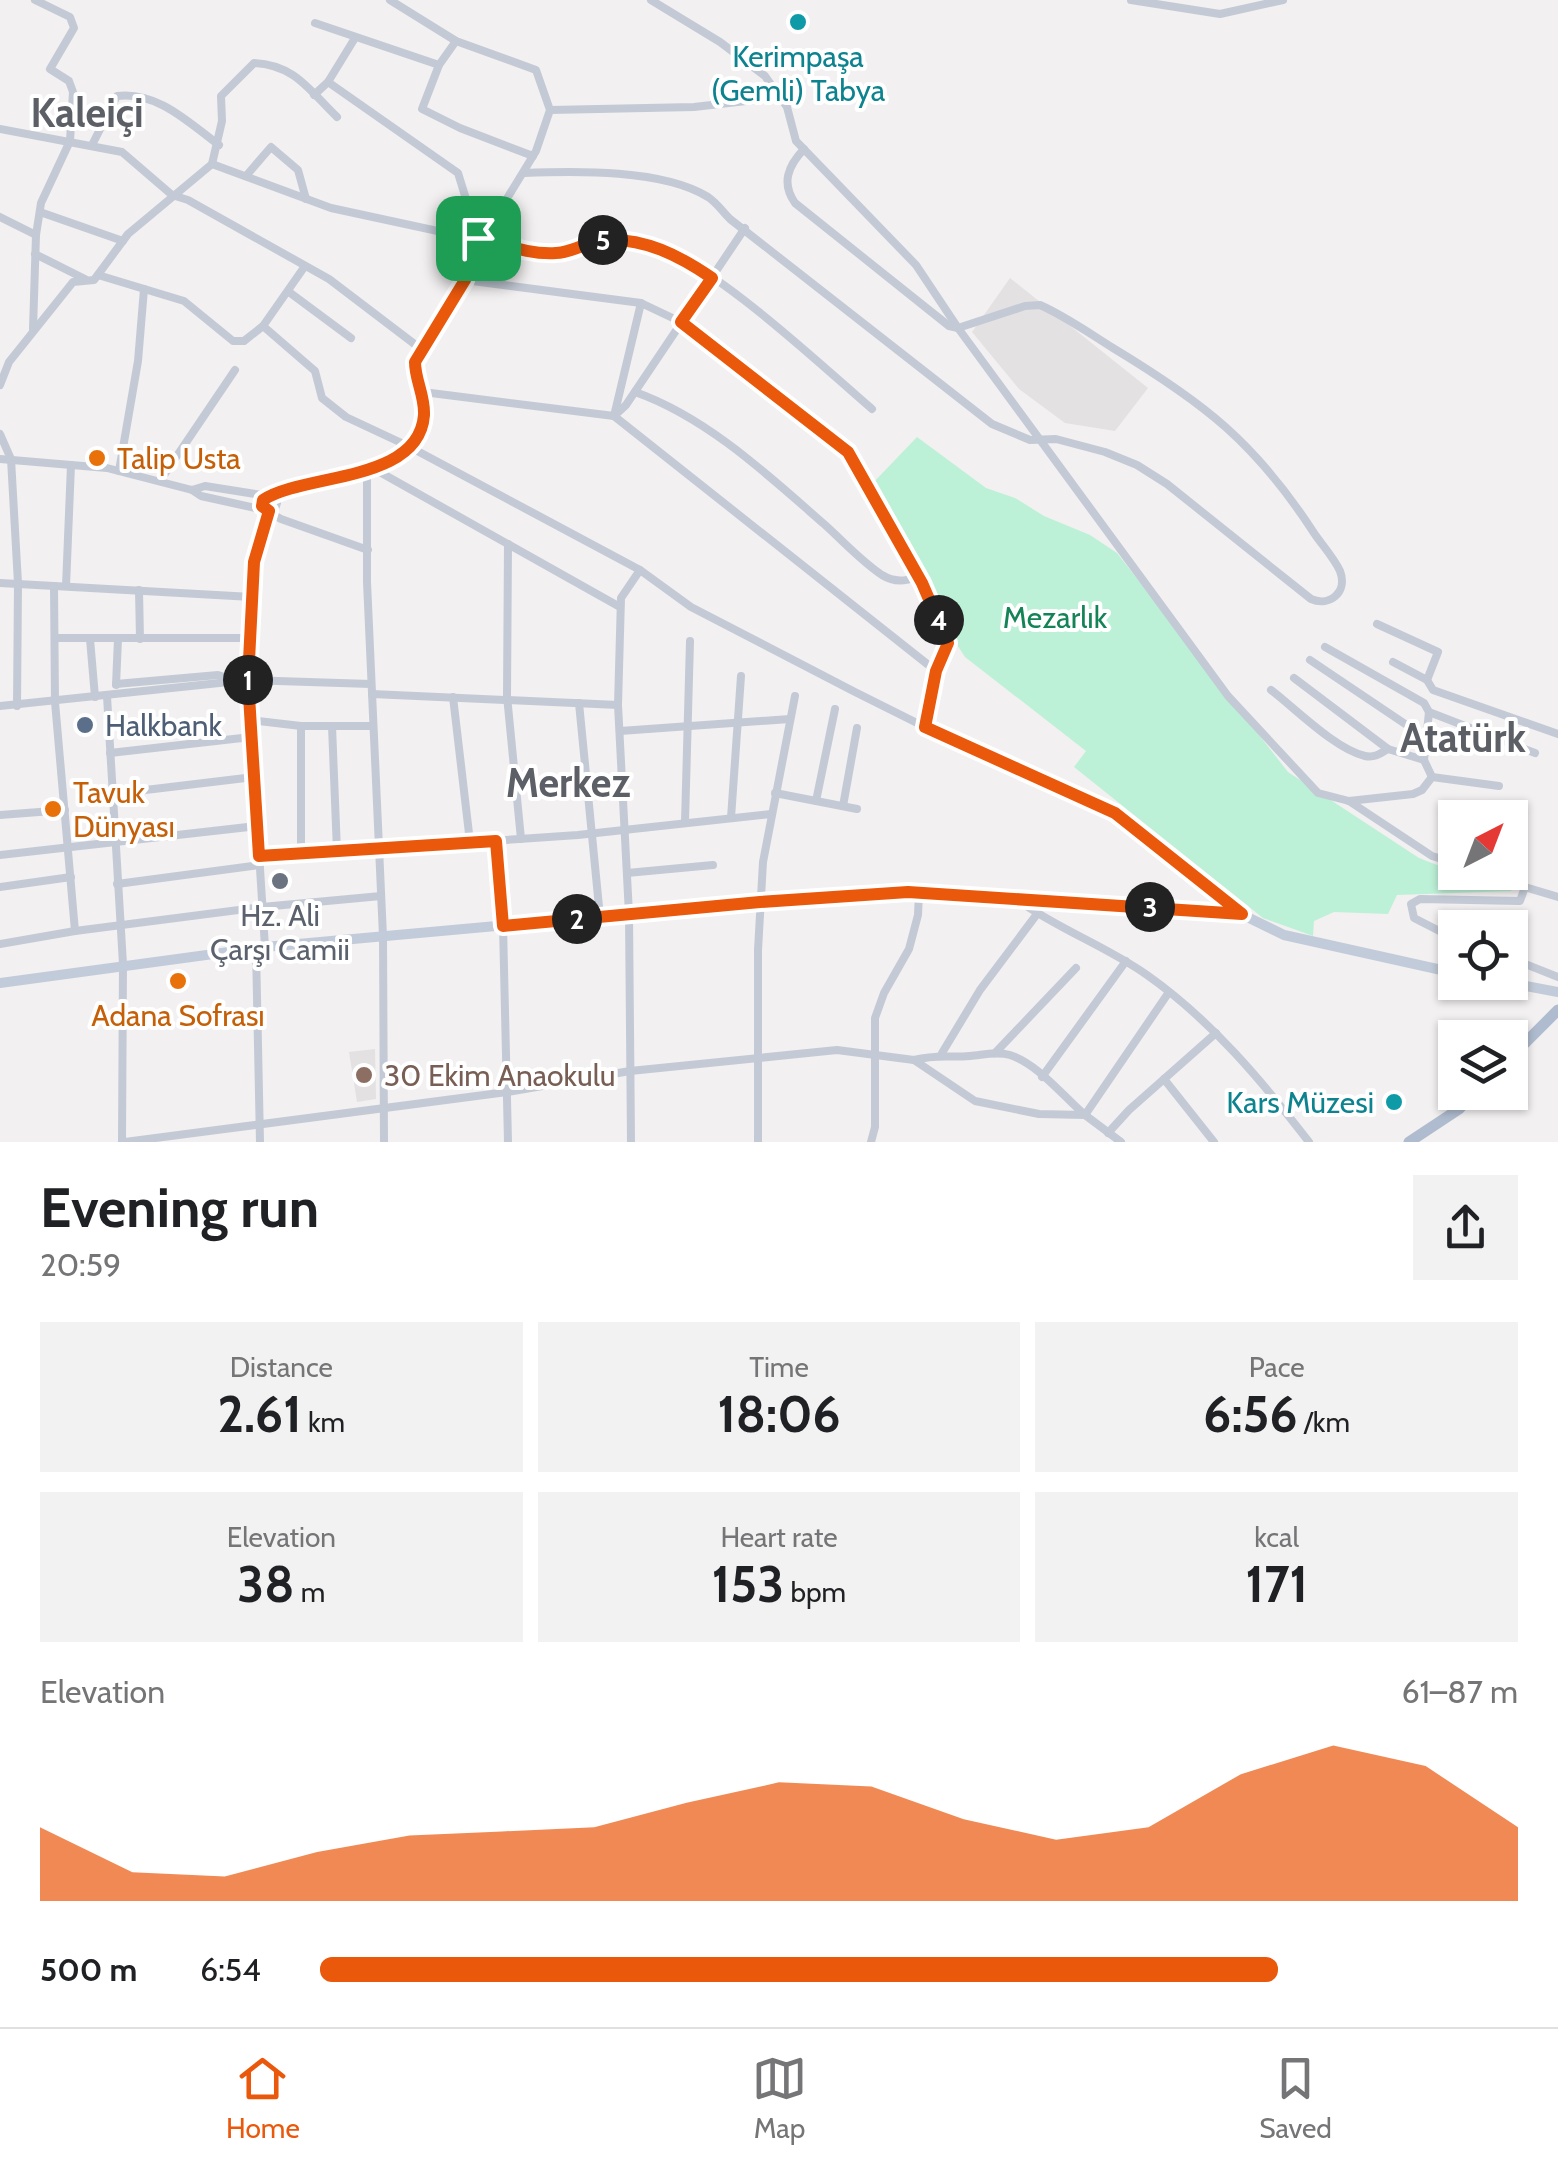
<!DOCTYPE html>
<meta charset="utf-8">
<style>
body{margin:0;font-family:Cabin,sans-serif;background:#f2f2f2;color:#202124;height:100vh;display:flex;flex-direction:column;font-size:38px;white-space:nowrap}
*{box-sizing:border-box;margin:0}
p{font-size:32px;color:#757577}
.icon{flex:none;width:55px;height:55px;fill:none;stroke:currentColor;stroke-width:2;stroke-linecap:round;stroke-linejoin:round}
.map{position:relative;height:1142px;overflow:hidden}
.side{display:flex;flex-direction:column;background:#fff;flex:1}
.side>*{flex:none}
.needle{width:65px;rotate:42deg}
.tools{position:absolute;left:1438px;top:800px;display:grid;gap:20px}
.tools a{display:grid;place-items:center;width:90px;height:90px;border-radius:0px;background:#fff;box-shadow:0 2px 8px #0004;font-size:50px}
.pin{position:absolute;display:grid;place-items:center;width:85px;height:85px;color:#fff;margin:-42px;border-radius:20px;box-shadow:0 5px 15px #0006}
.km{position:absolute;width:50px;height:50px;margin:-25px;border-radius:50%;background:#222;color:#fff;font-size:28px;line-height:50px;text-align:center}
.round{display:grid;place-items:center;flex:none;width:105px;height:105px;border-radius:0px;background:#f2f2f2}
.headline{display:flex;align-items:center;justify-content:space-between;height:170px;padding:0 40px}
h1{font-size:55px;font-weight:700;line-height:75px}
.figures{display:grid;grid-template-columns:repeat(3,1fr);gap:15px;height:170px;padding:10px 40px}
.figures div{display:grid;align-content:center;border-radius:0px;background:#f2f2f2;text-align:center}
.figures b{font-size:50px;font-weight:700}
.figures small{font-size:28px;font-weight:400}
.figures p{font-size:28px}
.chart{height:280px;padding:20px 40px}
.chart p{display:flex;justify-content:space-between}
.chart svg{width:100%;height:180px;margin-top:10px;fill:#ea580c;opacity:.7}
ul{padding:0 40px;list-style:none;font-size:32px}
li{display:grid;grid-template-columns:160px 120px 1fr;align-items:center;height:75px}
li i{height:25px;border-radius:12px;background:#ea580c}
.tab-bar{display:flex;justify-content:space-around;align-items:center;height:140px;border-top:2px solid #e0e0e0;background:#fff;font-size:28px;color:#757577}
.tab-bar a{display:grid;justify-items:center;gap:5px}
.tab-bar .selected{color:#ea580c}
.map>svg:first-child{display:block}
.education{fill:#e3e1e2}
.green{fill:#bdf1d7}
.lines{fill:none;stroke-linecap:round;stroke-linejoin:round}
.street{stroke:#c3cad5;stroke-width:8}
.secondary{stroke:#c2cbd9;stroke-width:10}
.primary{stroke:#afbccf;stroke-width:11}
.route-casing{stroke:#fff;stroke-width:20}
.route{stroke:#ea580c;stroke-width:12}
.culture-dot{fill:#0f9aa8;stroke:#fff;stroke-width:4}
.food-dot{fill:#e8710a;stroke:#fff;stroke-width:4}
.service-dot{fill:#5c6f8a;stroke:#fff;stroke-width:4}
.worship-dot{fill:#6b7280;stroke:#fff;stroke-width:4}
.education-dot{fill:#8d6e63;stroke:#fff;stroke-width:4}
.labels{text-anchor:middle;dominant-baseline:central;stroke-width:8;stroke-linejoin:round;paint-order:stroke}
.culture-label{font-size:30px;fill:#0d838f;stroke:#fff}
.food-label{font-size:30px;fill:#c56008;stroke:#fff;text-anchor:start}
.park-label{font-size:30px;fill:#148357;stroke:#fff}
.service-label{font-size:30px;fill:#4e5e75;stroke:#fff;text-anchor:start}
.worship-label{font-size:30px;fill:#5b616d;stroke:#fff}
.education-label{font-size:30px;fill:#785e54;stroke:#fff;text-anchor:start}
.district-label{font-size:40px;font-weight:bold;fill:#5c5f65;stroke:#fff}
</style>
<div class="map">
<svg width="1558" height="1142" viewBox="0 0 1558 1142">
<rect width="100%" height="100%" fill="#f2f0f0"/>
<g class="education">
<path d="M1010,278L1148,388L1115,431L1065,423L1019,389L972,332Z"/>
<path d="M375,1049L376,1099L357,1102L349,1052Z"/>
</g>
<path class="green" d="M917,437L986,488L1015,498L1044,516L1090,535L1117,553L1288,772L1419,858L1455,872L1513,887L1511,891L1397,895L1388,914L1334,912L1314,921L1313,936L1263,918L1074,767L1086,751L965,657L941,620L922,577L871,485Z"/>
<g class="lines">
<g class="street">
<path d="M390,0L456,41L536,70L550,110L536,151L503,205L480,231L465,280L436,332L418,355L415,368L423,392L424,413L421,429L408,446L640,570L691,607L855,692L965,747L1115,813L1241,914"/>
<path d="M651,0L720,42L765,76L787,107L796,141L916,265L958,328L1228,696L1318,793L1349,801L1432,856L1455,863"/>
<path d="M1131,0L1220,14L1283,0"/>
<path d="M315,23L439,65"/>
<path d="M456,41L439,65L422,109L460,128L533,156"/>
<path d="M328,82L458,173L478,238"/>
<path d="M314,95L328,82L355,38"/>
<path d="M550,110L694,107L782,97"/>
<path d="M0,129L122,152L172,195L188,200L329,279L421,349"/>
<path d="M92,145L117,96C157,91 188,122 219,145"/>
<path d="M212,164L222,121L221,96L254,63C295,65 309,90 337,117"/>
<path d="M524,173C576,171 663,169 708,197C717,203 722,211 730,219L992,424L1030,440L1056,439L1105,452L1137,465L1167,484L1311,599C1330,607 1348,592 1340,571C1334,558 1322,545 1314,533C1255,442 1204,403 1113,348C1089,333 1065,316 1040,305L1025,306L958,328L949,326L795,203C781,183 788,166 804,149"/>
<path d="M246,176L271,147L298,170L306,199"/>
<path d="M40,212L123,241"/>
<path d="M0,217L36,235"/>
<path d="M35,254L85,279"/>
<path d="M98,275L184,301L233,341H244L263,326L305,266"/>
<path d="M465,280L641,303L681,322L848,452L922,583L946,637L947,649L936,671L925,727"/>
<path d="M289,292L351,338"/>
<path d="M33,329L36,235L41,203L70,141L73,92L69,81L50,69L74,28L70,17L35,0"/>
<path d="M0,385L9,362L73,282L94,280L128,234L212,164L331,208L530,251C566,256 566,247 597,241C613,238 634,243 650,246C706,256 824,368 872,409"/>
<path d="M423,392L614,416L936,671"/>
<path d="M635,392C706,417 767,474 824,524C842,540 861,561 882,575C895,583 905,581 919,577"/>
<path d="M614,416L626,405L745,228"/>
<path d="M614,416L641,303"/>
<path d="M0,434L11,459L18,583L17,706"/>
<path d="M0,459L107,468L192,490L205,486L268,496L294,487L376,470L408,446L346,417L322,398L315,371L263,326"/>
<path d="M376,470L620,607"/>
<path d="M119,471L138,361L144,289"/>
<path d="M367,472V582L383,936L384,1142"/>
<path d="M160,481L235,370"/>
<path d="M192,490L201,496L264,510"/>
<path d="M508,544L507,696L521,839"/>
<path d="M0,583L252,597"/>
<path d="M54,586L55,702L75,931L262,907L381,896"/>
<path d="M66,586L71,465"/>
<path d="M139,590L140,639"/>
<path d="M1377,624L1438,652L1427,680"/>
<path d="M55,638H249"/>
<path d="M90,639L95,697"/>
<path d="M1325,647L1424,703L1429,712L1535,753"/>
<path d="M1310,660L1426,738"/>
<path d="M1393,662L1427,680L1433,690L1558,734"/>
<path d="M1294,678L1388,749L1424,760"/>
<path d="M116,684L218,675L235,680"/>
<path d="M116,685L118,639"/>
<path d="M1271,690C1296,709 1335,749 1365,756C1374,758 1380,754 1388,749"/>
<path d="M372,694L618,705"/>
<path d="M107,696L123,964L122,1142"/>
<path d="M453,697L470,842"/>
<path d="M579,703L600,917"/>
<path d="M0,706L248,680L371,684"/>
<path d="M1429,712L1424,760L1432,777"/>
<path d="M250,720L301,726H373"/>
<path d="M332,726L337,851"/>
<path d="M620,731L790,719"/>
<path d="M110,753L251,737"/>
<path d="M1432,777L1499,786"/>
<path d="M775,793L857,809"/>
<path d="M112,794L254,777"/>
<path d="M816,801L835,709"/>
<path d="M1349,801L1413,794L1422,790L1432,777"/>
<path d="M843,806L857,728"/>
<path d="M0,815L65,810"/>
<path d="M731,818L741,676"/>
<path d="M685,822L690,641"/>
<path d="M496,841L503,925L508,1142"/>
<path d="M301,854V726"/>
<path d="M0,855L257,826"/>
<path d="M259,857L578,835L771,814"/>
<path d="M627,873L713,865"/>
<path d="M117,884L260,865"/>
<path d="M0,887L71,877"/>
<path d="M1525,887L1558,897"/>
<path d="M1019,901C1060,930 1106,946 1147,975C1211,1020 1262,1081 1309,1142"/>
<path d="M1455,939L1414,918L1411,904L1420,899L1520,901L1525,887L1487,872"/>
<path d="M0,944L75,931"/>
<path d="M265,947L248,680L255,563L269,511L275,509L277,503L271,496L263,500L265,510L281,519L368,550"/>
<path d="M256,949L260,1142"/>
<path d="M1510,958L1558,977"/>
<path d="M942,1053L980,990L1037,914"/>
<path d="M995,1053L1076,968"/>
<path d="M914,1060C939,1054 947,1058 970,1056C983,1055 996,1051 1010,1055C1038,1064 1063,1096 1085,1115L1169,992"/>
<path d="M1042,1077L1126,961"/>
<path d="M1164,1079L1214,1142"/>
<path d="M1108,1133L1129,1110L1216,1033"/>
<path d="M125,1142L507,1092L630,1071L837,1050L914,1060L975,1101L1039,1114L1085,1115L1121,1142"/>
<path d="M631,1142L629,914L618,705L621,598L640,570"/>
<path d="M758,1142V950L763,862L795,696"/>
<path d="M871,1142L875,1127V1018L884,993L909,949L918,915L919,892"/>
</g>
<g class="secondary">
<path d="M1505,982L1558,992"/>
<path d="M0,983L265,947L836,895L908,892L1241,914L1284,935L1455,973"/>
</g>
<g class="primary">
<path d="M1510,1058L1558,1010"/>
<path d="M1409,1142L1459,1109L1475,1092"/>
</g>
</g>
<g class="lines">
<g class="route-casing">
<path id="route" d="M478,238C503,244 530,255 556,253C572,253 586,242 602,240C644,237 680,256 712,278L681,322L848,452L922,583L948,643L936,671L925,727L1115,813L1242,914L908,892L760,902L503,926L496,841L259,856L248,680L254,562L269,511L262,506L263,500C304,473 419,483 424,415C425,396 415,380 415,362L465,280Z"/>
</g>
<use href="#route" class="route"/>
</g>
<g class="culture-dot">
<circle cx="798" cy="22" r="10"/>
<circle cx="1394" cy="1102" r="10"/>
</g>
<g class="food-dot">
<circle cx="97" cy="458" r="10"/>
<circle cx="53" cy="809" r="10"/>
<circle cx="178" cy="981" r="10"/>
</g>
<circle class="service-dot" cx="85" cy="725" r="10"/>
<circle class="worship-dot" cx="280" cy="881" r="10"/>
<circle class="education-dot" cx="364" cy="1075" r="10"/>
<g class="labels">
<g class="culture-label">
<text x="798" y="56">Kerimpaşa<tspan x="798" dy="34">(Gemli) Tabya</tspan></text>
<text x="1374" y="1102" text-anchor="end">Kars Müzesi̇</text>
</g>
<g class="food-label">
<text x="117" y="458">Talip Usta</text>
<text x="73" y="792">Tavuk<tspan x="73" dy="34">Dünyası</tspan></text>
<text x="178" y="1015" text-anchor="middle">Adana Sofrası</text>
</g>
<g class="park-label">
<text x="1055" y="617">Mezarlık</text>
</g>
<g class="service-label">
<text x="105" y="725">Halkbank</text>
</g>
<g class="worship-label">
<text x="280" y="915">Hz. Ali<tspan x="280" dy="34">Çarşı Camii</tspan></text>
</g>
<g class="education-label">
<text x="384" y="1075">30 Ekim Anaokulu</text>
</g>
<g class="district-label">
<text x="87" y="112">Kaleiçi</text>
<text x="1463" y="737">Atatürk</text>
<text x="568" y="782">Merkez</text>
</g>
</g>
</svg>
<div class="tools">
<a><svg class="needle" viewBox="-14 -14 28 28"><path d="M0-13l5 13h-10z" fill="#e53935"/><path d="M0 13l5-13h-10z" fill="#757577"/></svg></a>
<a><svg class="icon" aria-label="locate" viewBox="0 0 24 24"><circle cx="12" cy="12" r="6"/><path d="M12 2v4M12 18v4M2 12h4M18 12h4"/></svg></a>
<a><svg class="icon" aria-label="layers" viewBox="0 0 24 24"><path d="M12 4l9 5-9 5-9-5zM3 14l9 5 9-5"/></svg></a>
</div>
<div class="pin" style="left:478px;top:238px;background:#1e9e55"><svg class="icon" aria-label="arrive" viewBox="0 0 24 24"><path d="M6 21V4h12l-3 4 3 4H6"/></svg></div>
<b class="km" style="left:248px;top:680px">1</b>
<b class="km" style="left:577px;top:919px">2</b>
<b class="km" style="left:1150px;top:907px">3</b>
<b class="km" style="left:939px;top:620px">4</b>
<b class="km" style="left:603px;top:240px">5</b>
</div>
<section class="side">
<div class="headline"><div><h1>Evening run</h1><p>20:59</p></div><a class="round"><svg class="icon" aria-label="share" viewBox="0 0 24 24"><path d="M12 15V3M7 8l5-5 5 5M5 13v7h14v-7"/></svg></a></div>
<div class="figures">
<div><p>Distance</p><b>2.61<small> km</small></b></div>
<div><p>Time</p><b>18:06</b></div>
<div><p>Pace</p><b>6:56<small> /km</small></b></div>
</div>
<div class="figures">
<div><p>Elevation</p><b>38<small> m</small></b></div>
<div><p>Heart rate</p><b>153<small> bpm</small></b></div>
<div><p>kcal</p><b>171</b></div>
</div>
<div class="chart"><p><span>Elevation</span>61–87 m</p>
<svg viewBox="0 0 160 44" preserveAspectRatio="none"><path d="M0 44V26L10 37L20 38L30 32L40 28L50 27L60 26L70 20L80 15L90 16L100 24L110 29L120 26L130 13L140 6L150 11L160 26V44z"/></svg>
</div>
<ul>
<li><b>500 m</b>6:54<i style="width:80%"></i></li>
</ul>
</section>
<nav class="tab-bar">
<a class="selected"><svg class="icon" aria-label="home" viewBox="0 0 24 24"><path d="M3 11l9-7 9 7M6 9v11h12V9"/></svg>Home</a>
<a><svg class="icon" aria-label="map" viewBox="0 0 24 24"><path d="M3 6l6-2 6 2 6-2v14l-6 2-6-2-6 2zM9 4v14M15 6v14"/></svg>Map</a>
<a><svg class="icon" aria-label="saved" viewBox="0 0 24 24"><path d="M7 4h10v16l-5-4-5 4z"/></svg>Saved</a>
</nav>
